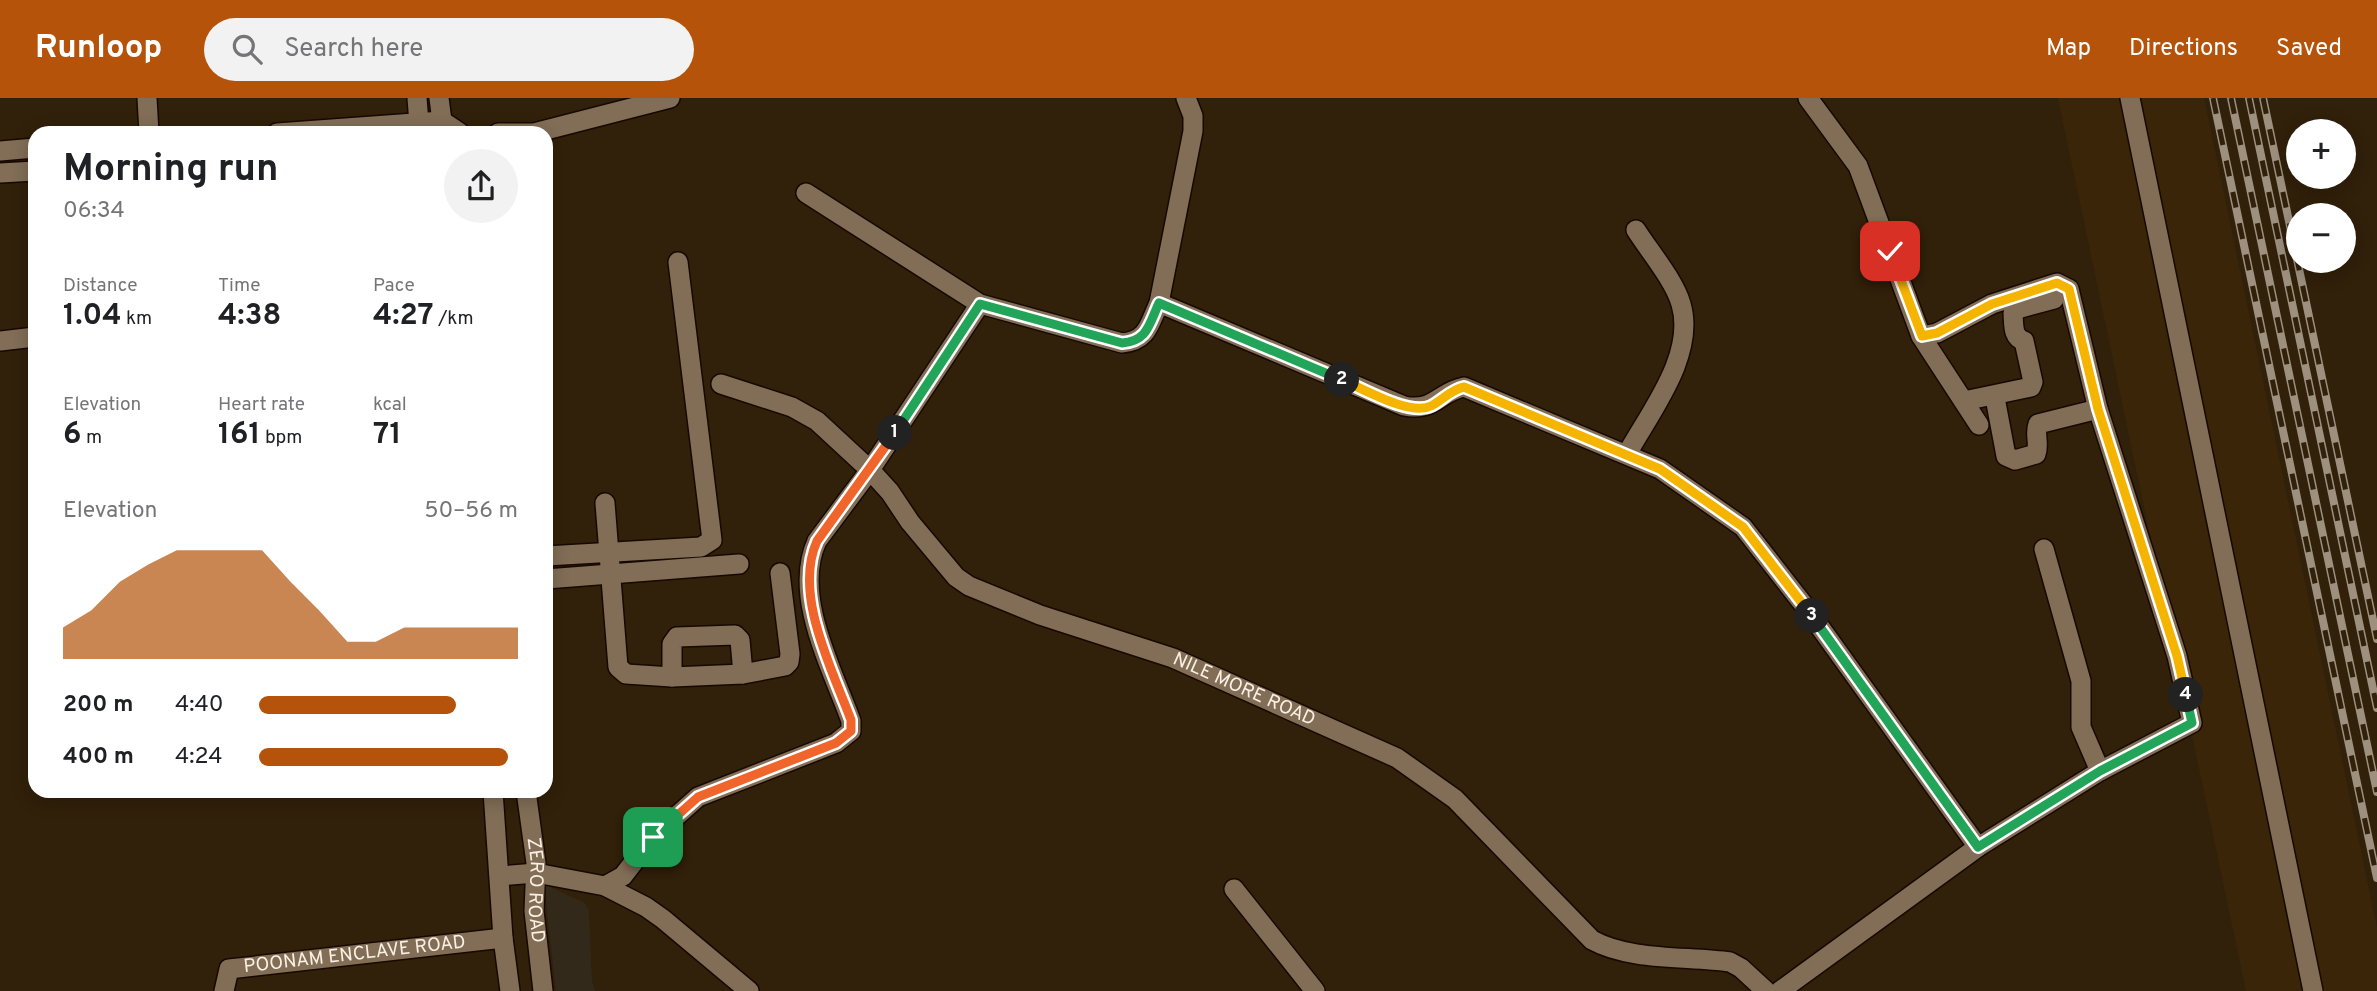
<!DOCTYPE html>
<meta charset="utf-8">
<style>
body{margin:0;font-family:Overpass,sans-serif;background:#f2f2f2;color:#202124;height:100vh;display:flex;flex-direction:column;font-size:26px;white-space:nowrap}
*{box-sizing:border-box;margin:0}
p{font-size:23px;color:#757577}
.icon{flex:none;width:38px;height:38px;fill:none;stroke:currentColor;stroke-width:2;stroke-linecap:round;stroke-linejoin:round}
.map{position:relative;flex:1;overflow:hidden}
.drawer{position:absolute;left:28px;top:28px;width:525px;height:672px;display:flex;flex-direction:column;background:#fff;border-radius:21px;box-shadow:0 4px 18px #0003}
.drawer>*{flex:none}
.fabs{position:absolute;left:2286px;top:21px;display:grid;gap:14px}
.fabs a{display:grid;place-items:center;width:70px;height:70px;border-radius:50%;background:#fff;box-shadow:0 4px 18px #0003;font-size:35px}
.pin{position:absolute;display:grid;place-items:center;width:60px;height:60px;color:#fff;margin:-30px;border-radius:14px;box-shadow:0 4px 10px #0006}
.km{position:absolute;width:35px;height:35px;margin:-18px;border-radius:50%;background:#222;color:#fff;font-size:19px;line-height:35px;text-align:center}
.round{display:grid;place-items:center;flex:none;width:74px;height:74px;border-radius:37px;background:#f2f2f2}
.overview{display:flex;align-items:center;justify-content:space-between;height:119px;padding:0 35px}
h1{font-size:38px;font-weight:700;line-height:52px}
.figures{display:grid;grid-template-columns:repeat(3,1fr);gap:10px;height:119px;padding:7px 35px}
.figures div{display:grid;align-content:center}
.figures b{font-size:30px;font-weight:700}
.figures small{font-size:19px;font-weight:400}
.figures p{font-size:19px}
.chart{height:196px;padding:14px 35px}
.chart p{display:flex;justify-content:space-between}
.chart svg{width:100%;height:126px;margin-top:7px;fill:#b45309;opacity:.7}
ul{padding:0 35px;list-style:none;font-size:23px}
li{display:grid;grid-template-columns:112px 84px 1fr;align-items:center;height:52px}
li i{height:18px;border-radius:9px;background:#b45309}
header{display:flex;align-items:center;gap:42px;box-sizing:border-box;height:98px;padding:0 35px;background:#b45309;color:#fff}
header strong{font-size:33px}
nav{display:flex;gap:38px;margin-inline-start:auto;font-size:24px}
.search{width:490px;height:63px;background:#f2f2f2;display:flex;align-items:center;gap:18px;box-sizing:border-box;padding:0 24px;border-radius:38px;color:#757577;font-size:26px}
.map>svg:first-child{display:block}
.commercial{fill:#33291a}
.built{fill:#3b2508}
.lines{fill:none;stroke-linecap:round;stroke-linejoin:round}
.minor-casing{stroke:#180900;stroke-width:22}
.tertiary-casing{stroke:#180900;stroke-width:22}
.minor{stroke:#826e57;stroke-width:19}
.tertiary{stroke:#826e57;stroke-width:19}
.rail-casing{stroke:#9d907f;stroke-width:8}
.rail{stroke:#31200a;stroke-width:5;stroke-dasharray:16;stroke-linecap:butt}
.split-1-casing{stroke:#fff;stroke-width:14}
.split-2-casing{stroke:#fff;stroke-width:14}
.split-3-casing{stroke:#fff;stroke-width:14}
.split-4-casing{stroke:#fff;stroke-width:14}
.split-5-casing{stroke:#fff;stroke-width:14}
.split-1{stroke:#f0652b;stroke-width:9}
.split-2{stroke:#22a559;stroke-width:9}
.split-3{stroke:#f5b400;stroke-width:9}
.split-4{stroke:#22a559;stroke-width:9}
.split-5{stroke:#f5b400;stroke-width:9}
.labels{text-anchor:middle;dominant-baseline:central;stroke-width:7;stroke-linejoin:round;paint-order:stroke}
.street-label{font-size:19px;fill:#fbf0e3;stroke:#31200a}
</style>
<header>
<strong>Runloop</strong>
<div class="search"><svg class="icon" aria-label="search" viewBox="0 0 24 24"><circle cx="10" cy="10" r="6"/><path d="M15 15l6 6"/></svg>Search here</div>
<nav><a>Map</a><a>Directions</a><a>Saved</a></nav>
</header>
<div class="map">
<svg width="2377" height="893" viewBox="0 0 2377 893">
<rect width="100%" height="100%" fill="#31200a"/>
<path class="commercial" d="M544,786L585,805L589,813L592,883L595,893H556Z"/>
<path class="built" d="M2058,0H2204L2377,830V893H2246Z"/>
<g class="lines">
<g class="minor-casing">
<g id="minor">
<path d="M147,0L149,35"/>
<path d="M417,0L419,26"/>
<path d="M439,0L442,23"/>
<path d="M1186,0L1193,18V33L1159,205L1404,308C1435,314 1438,294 1464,289L1660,371L1743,429L1807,511L1978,749L2100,673L2192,625L2177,558L2098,311L2069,191L2057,185L1992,206L1937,235L1921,238L1858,68L1808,0"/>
<path d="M498,35H534L670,0"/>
<path d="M806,95L980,206L1122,245C1148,243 1149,226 1159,205"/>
<path d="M1921,238L1979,327"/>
<path d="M0,243L35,239"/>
<path id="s1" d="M721,286L792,309L817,323L870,372L890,394L910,424L956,479L969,488L1040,517L1173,560L1397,660L1455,701L1592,842C1630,863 1687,858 1730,864L1741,870L1766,893"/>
<path d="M1964,303L2031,289L2033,284L2024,243C2012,239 2014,227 2013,215L2017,211L2054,201"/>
<path d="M1996,305L2006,358L2015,362L2036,356C2040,346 2034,336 2038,326L2098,311"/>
<path d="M1627,356C1650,314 1696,257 1681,206C1674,182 1650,154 1636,132"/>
<path d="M605,405L618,569L626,576L672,579L743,576L785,568L789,564L790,556L780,475"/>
<path d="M2044,451L2081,583V629L2100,673"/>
<path d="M546,458L701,449L712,442L678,164"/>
<path d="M546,481L739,466"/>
<path d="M672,579V546L677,539L735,537L740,542L743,576"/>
<path d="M500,778L536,775L605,788L646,809L663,821L749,893"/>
<path d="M605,788L623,778L653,739L698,699L836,645L851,633V623C832,570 792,497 817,443L870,372L980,206"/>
<path d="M1234,791L1315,893"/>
<path id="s2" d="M224,893L229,871L503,840"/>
<path d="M1780,893L1978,749"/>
</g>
</g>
<g class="tertiary-casing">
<g id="tertiary">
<path d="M2130,0L2313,893"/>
<path d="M277,35L442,23L460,35"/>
<path d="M0,53L35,50"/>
<path d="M0,75L35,73"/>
<path d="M493,693L503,840L510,893"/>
<path id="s3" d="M526,693L536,765L534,813L543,893"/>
</g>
</g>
<use href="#minor" class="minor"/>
<use href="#tertiary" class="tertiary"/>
<g class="rail-casing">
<g id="rail">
<path d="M2213,0L2377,780"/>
<path d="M2231,0L2377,694"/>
<path d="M2249,0L2377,610"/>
<path d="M2263,0L2377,541"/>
</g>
</g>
<use href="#rail" class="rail"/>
</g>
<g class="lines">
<g class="split-1-casing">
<path id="split-1" d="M653,739L698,699L836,645L851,633V622C832,571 793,496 817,443L895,335"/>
</g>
<g class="split-2-casing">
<path id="split-2" d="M895,335L980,206L1122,245C1148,243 1149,226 1159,205L1342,282"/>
</g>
<g class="split-3-casing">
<path id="split-3" d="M1342,282C1364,291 1409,318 1431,308C1443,302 1450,292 1464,289L1660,371L1743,429L1812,518"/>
</g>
<g class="split-4-casing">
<path id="split-4" d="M1812,518L1978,749L2100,673L2192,625L2186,597"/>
</g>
<g class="split-5-casing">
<path id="split-5" d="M1890,153L1922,238L1937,235L1992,206L2057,185L2069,191L2098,311L2177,558L2186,597"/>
</g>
<use href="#split-1" class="split-1"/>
<use href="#split-2" class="split-2"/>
<use href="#split-3" class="split-3"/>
<use href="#split-4" class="split-4"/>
<use href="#split-5" class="split-5"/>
</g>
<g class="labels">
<g class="street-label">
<text stroke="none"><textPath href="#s1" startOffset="623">NILE MORE ROAD</textPath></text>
<text stroke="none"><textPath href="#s3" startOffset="100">ZERO ROAD</textPath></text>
<text stroke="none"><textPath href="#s2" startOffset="149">POONAM ENCLAVE ROAD</textPath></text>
</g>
</g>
</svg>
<div class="fabs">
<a>+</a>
<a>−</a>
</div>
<div class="pin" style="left:653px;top:739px;background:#1e9e55"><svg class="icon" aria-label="arrive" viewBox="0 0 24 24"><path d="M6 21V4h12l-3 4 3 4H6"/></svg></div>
<div class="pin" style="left:1890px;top:153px;background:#d93025"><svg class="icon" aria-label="check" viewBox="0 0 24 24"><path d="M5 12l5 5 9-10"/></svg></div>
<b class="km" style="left:895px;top:335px">1</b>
<b class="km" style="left:1342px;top:282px">2</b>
<b class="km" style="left:1812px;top:518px">3</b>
<b class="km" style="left:2186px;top:597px">4</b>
<section class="drawer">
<div class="overview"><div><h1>Morning run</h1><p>06:34</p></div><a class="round"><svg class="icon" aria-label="share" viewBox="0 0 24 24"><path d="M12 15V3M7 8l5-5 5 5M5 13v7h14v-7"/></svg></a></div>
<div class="figures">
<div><p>Distance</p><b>1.04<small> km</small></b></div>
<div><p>Time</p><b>4:38</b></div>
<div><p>Pace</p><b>4:27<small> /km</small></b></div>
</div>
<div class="figures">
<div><p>Elevation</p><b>6<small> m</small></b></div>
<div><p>Heart rate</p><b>161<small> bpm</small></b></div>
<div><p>kcal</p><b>71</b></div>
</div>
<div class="chart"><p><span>Elevation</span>50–56 m</p>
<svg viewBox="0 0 160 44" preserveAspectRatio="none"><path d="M0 44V33L10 27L20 17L30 11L40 6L50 6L60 6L70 6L80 17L90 27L100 38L110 38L120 33L130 33L140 33L150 33L160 33V44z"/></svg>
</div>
<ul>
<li><b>200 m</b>4:40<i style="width:76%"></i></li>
<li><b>400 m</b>4:24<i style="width:96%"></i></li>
</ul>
</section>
</div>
